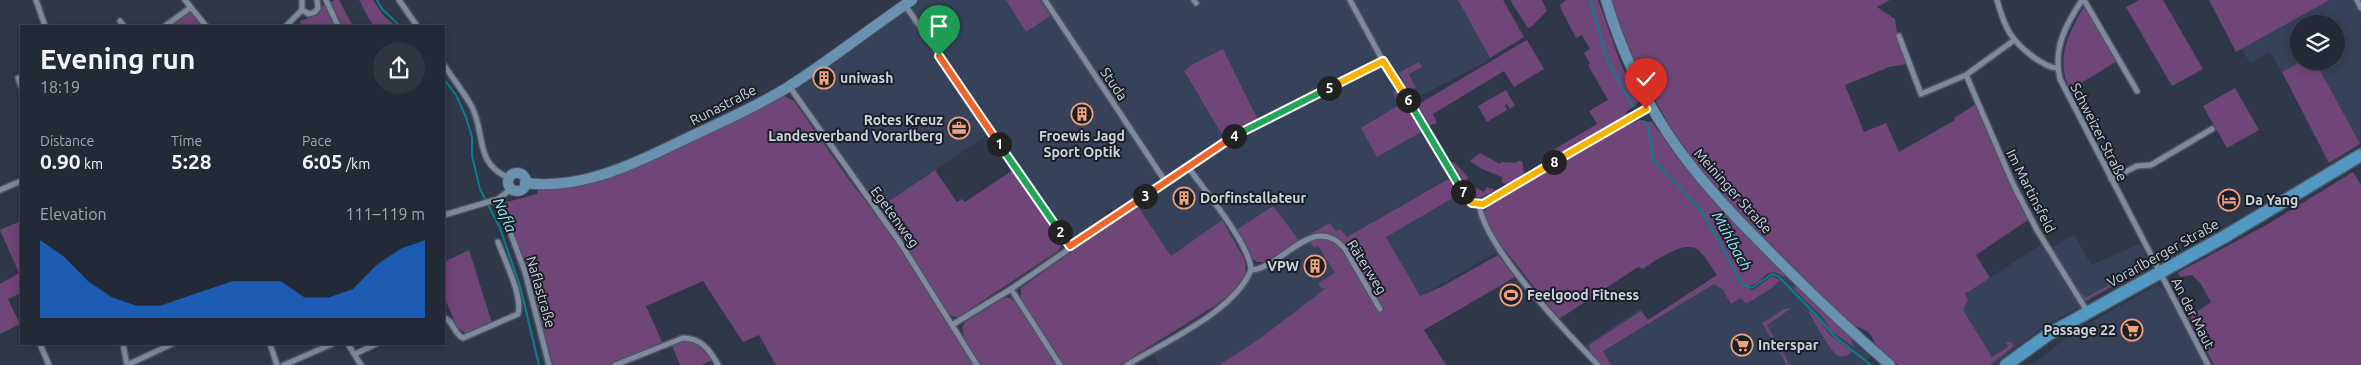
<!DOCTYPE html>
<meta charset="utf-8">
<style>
body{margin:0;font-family:Ubuntu,sans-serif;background:#2f3642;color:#f1f3f6;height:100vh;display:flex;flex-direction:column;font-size:19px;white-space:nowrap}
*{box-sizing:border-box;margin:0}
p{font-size:16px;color:#a3a7ad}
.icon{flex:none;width:28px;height:28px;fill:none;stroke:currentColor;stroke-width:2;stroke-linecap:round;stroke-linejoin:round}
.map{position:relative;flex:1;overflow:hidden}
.drawer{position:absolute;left:20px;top:25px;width:425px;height:320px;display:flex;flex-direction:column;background:#232a37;border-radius:0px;box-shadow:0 2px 12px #0003,0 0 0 1px #404652}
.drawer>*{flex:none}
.controls{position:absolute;left:2290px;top:15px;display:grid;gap:10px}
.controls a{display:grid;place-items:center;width:55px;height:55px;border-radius:50%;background:#232a37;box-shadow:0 2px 12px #0003,0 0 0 1px #404652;font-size:25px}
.pin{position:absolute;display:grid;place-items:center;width:42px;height:42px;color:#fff;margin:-51px -21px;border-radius:50% 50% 50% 0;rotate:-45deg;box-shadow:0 0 5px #0007}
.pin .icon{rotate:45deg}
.km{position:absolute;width:25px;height:25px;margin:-12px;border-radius:50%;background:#222;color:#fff;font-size:14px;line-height:25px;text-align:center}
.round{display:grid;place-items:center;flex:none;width:52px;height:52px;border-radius:26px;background:#2f3642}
.headline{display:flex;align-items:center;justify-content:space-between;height:85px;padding:0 20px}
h1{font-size:28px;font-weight:600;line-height:38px}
.stats{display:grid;grid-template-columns:repeat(3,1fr);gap:8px;height:85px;padding:5px 20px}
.stats div{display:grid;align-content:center}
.stats b{font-size:21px;font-weight:600}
.stats small{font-size:14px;font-weight:400}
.stats p{font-size:14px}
.chart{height:140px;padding:10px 20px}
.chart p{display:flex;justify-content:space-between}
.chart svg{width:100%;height:90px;margin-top:5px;fill:#1a73e8;opacity:.7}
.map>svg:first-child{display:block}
.built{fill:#364259;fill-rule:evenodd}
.green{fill:#704578}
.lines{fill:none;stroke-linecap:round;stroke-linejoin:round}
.stream{stroke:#0a7f8b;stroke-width:2}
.street-casing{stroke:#4e5564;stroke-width:8}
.secondary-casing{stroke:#4e5564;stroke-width:12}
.primary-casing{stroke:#4e5564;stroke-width:15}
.street{stroke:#7f8a9e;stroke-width:5}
.secondary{stroke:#6892b0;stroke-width:10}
.primary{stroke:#5199c2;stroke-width:12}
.split-1-casing{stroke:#fff;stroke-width:10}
.split-2-casing{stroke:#fff;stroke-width:10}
.split-3-casing{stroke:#fff;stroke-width:10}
.split-4-casing{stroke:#fff;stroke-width:10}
.split-5-casing{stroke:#fff;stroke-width:10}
.split-6-casing{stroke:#fff;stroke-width:10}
.split-7-casing{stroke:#fff;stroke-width:10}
.split-8-casing{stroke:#fff;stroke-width:10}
.split-9-casing{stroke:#fff;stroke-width:10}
.split-1{stroke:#f0652b;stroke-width:6}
.split-2{stroke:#22a559;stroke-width:6}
.split-3{stroke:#f0652b;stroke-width:6}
.split-4{stroke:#f0652b;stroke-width:6}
.split-5{stroke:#22a559;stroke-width:6}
.split-6{stroke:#f5b400;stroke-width:6}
.split-7{stroke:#22a559;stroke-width:6}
.split-8{stroke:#f5b400;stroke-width:6}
.split-9{stroke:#f5b400;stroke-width:6}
.labels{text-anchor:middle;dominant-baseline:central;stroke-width:4;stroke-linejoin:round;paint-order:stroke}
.poi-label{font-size:14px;font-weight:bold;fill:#ced4df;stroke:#1b1f27;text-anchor:start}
.street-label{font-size:14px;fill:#ced4df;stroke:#1b1f27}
.water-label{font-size:15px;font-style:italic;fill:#95eefa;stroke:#1b1f27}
</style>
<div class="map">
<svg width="2361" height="365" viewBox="0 0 2361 365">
<rect width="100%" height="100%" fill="#2f3849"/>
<g class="built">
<path d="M912,0H1458L1491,59L1409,102L1453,175L1347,237L1336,231L1330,224L1299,241L1273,206L1236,230L1197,174L1198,164L1218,150L1216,147L1188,167L1222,220L1171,256L1135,203L1165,181L1102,86L1099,88L1155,172L1157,179L1151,187L1114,212L1111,208L1105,212L1108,217L1080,236H1071L1065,231L994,130L879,208L874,207L789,86ZM1223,49L1259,123L1226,141L1184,72L1193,64Z"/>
<path d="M2330,0H2357L2361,8L2360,145L2315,61H2336V24H2299V61H2302L2282,72L2270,52L2250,63L2242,49Z"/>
<path d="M1464,192L1469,200L1479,204L1480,214L1501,250L1420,296L1385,237Z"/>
<path d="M2074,234L2091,265L2140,244L2148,262L2143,269L2042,328L1993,365H1988L1955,301L2045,242L2050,249Z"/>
<path d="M1321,240L1343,275L1259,339L1219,365H1160L1151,350L1191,327L1231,297L1251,270L1258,269L1299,243Z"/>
<path d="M1785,274L1871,356L1866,361L1868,365H1598L1581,348L1640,309L1648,320L1718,275L1746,304L1775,286Z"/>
<path d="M2157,285L2170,294L2208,365H2032L2074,332Z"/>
</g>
<g class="green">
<path d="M335,0H339L353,26H342L331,2Z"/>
<path d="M359,0H373L383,15L396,26H373Z"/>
<path d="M1006,0H1040L1050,16L1026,32Z"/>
<path d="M1458,0H1503L1524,37L1490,58Z"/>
<path d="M1510,0H1542L1547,11L1531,27L1528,28Z"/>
<path d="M1566,0H1598L1620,62L1639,101L1635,106L1626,112V115L1561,154L1553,150L1597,124L1589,111L1608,100L1588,65L1590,63L1584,53L1590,49L1582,35L1576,38L1561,9L1560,5Z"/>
<path d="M1610,0H1890L1877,7L1895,19L1899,46L1907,64L1889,67L1845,85L1864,132L1886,123L1899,152L1955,120L1954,118L1976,104L2004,171L2028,220L1976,255L1990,278L1965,294L1968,300L1963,310L1992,357L2008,347L2006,343L2011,342L2014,346L1990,365H1898L1875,344L1872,337L1867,331L1853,325L1823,299L1747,224L1702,172L1671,128L1653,96L1632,55Z"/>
<path d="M2139,0H2163L2203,69L2172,86L2126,7Z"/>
<path d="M2209,0H2330L2236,52Z"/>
<path d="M324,4L334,26H302L300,21L318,15Z"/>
<path d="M2085,5L2117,61L2070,90C2055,57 2068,34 2085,5Z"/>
<path d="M187,12H191L203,26H169Z"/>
<path d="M1527,40L1544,69L1514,87L1504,71L1433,114L1437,123L1429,126L1417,105Z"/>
<path d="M1223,49L1258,120L1224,138L1184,71L1193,64Z"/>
<path d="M2302,61H2315L2360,144L2329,163L2282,72Z"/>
<path d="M1419,62L1422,67L1409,74L1416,88L1409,92L1399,73Z"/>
<path d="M2235,88L2259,130L2227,148L2203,106Z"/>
<path d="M1397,90L1421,132L1377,157L1361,128L1399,105L1393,93Z"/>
<path d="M1506,90L1515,106L1510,109L1507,104L1505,105L1507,110L1487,122L1478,106Z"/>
<path d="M783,95L794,101L850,181L899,245L973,365H776L759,335L743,342L703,281L646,306L662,342L610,365H553L523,256L503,203L537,194L538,188L585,183Z"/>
<path d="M1640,120L1652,122L1677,157L1714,202L1785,274L1783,277C1766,263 1764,285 1749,286L1750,290H1753L1772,276L1780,280L1772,288L1746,304L1741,298L1731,304L1723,290L1714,284L1603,351L1611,365H1602L1591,353L1589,345L1641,311L1648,320L1717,275C1711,267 1705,255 1697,249C1685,240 1654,261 1643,269L1638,267L1559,319L1502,246L1485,220V211L1490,204L1616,130Z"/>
<path d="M1480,153L1500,164L1501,162L1517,163V161H1522L1524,174L1508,184L1502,183V177L1482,169L1470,161Z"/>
<path d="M1454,162L1468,177L1465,182L1484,192L1487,187L1496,190L1481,198L1473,196L1452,163Z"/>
<path d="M935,170L957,202L962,199L965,202L1013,170L1062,243L1058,251L958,317L952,316L947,311L879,208Z"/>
<path d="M2353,172L2361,185V365H2214L2190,320L2192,315L2211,302L2201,284L2192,275L2181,277L2177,273L2268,224Z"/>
<path d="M1448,179L1454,184L1460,194L1386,237L1420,296L1441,287L1498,255L1515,277L1424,330L1446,365H1219L1259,339L1326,288L1322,289L1318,283L1335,273L1318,246L1314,248L1311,243L1302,245L1299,241L1265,262H1257L1251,257L1236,230L1273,206L1299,240L1330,223L1336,231L1340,229L1347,237Z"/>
<path d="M1137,205L1171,256L1222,220L1245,260L1246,276L1236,289L1216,305L1120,365H1064L1021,299V288Z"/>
<path d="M21,221V293L8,299L20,324L0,334V284L19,273L0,230Z"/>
<path d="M469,250L492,323L467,333L458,329L444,297V262Z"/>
<path d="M2148,261V265L2143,269L2085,301L2081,295L2083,294L2085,298L2108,286L2107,283Z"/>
<path d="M1796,286L1851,338L1854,347L1832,332L1822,317L1794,289Z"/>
<path d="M1004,298H1010L1016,302L1056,365H980L965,340L962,328L965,322Z"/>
<path d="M1792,308L1767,325L1790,365H1787L1762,323L1784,309Z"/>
<path d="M1808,310L1818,318L1830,335L1850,350L1852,352C1848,356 1843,358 1837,355C1830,351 1812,318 1808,310Z"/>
<path d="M680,341C695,340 705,347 712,360L702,365H680L671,343Z"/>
</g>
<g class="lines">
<g class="stream">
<path d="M377,0L382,9L400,26"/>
<path d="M1590,0L1608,62L1633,106"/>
<path d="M444,79L456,95L466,117L472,137V156L480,189L500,228L520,286L539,365"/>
<path d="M1643,121L1648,126L1653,160L1703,212L1742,284L1752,288L1772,274L1778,276L1820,319L1834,336L1871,365"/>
</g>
<g class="street-casing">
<g id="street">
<path d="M36,0L45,26"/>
<path d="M185,0L206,26"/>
<path d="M326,0L338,26"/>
<path d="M399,0L417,26"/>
<path d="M1045,0L1165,181"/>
<path d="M1194,0L1196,3"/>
<path d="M1350,0L1383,61L1445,162L1469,200L1479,204"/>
<path d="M1997,0C2005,29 2011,41 2036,59C2043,63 2049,68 2058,68"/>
<path d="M2082,0C2065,26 2053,48 2060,79L2208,365"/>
<path d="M2084,0L2137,91"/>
<path d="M2357,0L2361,8"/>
<path d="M905,5L1070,246"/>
<path d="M302,10L309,14L315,12L318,8L317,0"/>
<path d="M302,10V0"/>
<path d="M120,21L124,26"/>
<path d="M165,26L190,8"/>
<path d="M286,26L302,10"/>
<path d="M1899,36L1921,94L1966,75L2013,41"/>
<path d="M444,65C453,79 464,92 472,107C486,135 474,163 509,178"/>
<path d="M1966,75L2014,186L2037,230L2087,311"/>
<path d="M18,78L21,86"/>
<path d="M789,86L901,244L977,365"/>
<path d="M2111,179L2137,166L2151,165L2212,129"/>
<path d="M0,190L21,181"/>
<path d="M498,199L525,272L549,365"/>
<path d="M1479,204C1484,247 1566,332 1598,365"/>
<path d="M1479,204L1488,201L1651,106"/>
<path d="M444,215L498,199L511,189"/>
<path d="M1251,270C1283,268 1313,211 1345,249L1380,309"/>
<path d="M1011,289L1060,365"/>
<path d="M444,318C454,321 453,333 463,338L518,314C523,296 504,259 498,242"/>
<path d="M952,325L1011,289L1226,141L1383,61"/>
<path d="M40,344L49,365"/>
<path d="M123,344L127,365"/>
<path d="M270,344L277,365"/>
<path d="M348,344L361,365"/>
<path d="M355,354L376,344"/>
<path d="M127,365L172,344"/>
<path d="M284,365L332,344"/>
<path d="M615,365L683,338C701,338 710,350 718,365"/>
<path d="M1127,365C1164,342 1234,312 1251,270C1250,244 1204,190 1188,167"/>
</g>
</g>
<g class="secondary-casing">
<g id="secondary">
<path d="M1606,0C1620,47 1641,93 1668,134C1696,176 1730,212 1766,248C1806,289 1847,328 1890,365"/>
<circle cx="517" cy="182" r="9"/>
<path d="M525,183C579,190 630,166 677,143C714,125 753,109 788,87C831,60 870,28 912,0"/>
</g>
</g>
<g class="primary-casing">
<path id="primary" d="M2006,365L2049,334L2224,237L2361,155"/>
</g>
<use href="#street" class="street"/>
<use href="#secondary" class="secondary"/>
<use href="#primary" class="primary"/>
</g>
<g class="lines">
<g class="split-1-casing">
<path id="split-1" d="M939,56L999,144"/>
</g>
<g class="split-2-casing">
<path id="split-2" d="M999,144L1060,232"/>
</g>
<g class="split-3-casing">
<path id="split-3" d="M1060,232L1070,246L1145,196"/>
</g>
<g class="split-4-casing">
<path id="split-4" d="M1145,196L1234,136"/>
</g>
<g class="split-5-casing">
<path id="split-5" d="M1234,136L1329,88"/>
</g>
<g class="split-6-casing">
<path id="split-6" d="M1329,88L1383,61L1408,100"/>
</g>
<g class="split-7-casing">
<path id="split-7" d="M1408,100L1463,192"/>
</g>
<g class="split-8-casing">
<path id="split-8" d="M1463,192L1472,203L1483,204L1554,162"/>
</g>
<g class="split-9-casing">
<path id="split-9" d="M1554,162L1646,109"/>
</g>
<use href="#split-1" class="split-1"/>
<use href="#split-2" class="split-2"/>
<use href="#split-3" class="split-3"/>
<use href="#split-4" class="split-4"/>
<use href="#split-5" class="split-5"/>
<use href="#split-6" class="split-6"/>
<use href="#split-7" class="split-7"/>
<use href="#split-8" class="split-8"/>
<use href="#split-9" class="split-9"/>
</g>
<defs>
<g id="building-ring" transform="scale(1.125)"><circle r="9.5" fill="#1b1f27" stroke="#f1a17c" stroke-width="1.5"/><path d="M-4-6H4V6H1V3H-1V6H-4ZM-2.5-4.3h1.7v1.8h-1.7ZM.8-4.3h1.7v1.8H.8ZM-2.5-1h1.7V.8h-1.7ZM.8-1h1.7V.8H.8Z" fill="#f1a17c"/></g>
<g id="office-ring" transform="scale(1.125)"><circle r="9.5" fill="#1b1f27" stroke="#f1a17c" stroke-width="1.5"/><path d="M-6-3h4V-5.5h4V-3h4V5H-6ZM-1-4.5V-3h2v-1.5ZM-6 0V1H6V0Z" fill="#f1a17c"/></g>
<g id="hotel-ring" transform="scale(1.125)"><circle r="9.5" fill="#1b1f27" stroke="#f1a17c" stroke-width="1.5"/><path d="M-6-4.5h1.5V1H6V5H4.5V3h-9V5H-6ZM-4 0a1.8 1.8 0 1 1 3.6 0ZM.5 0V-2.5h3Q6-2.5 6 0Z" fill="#f1a17c"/></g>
<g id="stadium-ring" transform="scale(1.125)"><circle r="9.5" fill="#1b1f27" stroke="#f1a17c" stroke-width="1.5"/><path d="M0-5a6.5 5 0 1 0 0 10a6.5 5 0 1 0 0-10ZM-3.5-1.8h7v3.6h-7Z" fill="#f1a17c"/></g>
<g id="supermarket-ring" transform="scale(1.125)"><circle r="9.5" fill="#1b1f27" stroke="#f1a17c" stroke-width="1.5"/><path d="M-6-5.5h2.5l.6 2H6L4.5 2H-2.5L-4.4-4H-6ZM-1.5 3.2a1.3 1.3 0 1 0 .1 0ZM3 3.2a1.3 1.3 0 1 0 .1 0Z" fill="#f1a17c"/></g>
</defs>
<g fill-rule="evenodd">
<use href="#building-ring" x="824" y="78"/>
<use href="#building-ring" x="1082" y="114"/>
<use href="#office-ring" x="959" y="128"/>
<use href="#building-ring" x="1184" y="198"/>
<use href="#hotel-ring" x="2229" y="200"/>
<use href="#building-ring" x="1315" y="266"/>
<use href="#stadium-ring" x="1511" y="295"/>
<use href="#supermarket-ring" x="2132" y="330"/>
<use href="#supermarket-ring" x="1742" y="345"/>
</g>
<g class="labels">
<g class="poi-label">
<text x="840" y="78">uniwash</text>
<text x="943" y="120" text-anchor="end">Rotes Kreuz<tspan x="943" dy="16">Landesverband Vorarlberg</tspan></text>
<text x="1082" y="136" text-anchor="middle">Froewis Jagd<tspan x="1082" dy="16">Sport Optik</tspan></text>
<text x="1200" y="198">Dorfinstallateur</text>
<text x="2245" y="200">Da Yang</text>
<text x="1299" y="266" text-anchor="end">VPW</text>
<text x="1527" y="295">Feelgood Fitness</text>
<text x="2116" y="330" text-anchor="end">Passage 22</text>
<text x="1758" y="345">Interspar</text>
</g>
<g class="street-label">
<text transform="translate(1114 84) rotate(56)">Studa</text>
<text transform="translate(723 105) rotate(-27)">Runastraße</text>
<text transform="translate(2099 132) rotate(63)">Schweizer Straße</text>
<text transform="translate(1733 191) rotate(48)">Meininger Straße</text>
<text transform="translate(2031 191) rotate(63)">Im Martinsfeld</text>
<text transform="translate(895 217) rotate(54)">Egetenweg</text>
<text transform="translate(2163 253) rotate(-29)">Vorarlberger Straße</text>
<text transform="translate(1367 267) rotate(58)">Räterweg</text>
<text transform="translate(541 292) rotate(74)">Naflastraße</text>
<text transform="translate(2193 313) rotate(63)">An der Maut</text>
</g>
<g class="water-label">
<text transform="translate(505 215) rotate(66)">Nafla</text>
<text transform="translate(1732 241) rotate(61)">Mühlbach</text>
</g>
</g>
</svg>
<div class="controls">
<a><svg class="icon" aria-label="layers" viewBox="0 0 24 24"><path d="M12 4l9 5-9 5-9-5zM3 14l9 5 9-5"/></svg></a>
</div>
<div class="pin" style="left:939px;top:56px;background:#1e9e55"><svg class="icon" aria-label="arrive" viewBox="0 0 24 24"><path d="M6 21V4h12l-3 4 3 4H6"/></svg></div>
<div class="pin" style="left:1646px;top:109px;background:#d93025"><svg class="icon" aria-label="check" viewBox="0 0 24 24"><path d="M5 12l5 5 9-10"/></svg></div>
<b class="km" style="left:999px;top:144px">1</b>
<b class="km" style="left:1060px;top:232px">2</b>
<b class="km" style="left:1145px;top:196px">3</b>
<b class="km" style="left:1234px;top:136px">4</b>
<b class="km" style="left:1329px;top:88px">5</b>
<b class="km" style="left:1408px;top:100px">6</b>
<b class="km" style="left:1463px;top:192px">7</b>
<b class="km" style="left:1554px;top:162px">8</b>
<section class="drawer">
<div class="headline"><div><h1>Evening run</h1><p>18:19</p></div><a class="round"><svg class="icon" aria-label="share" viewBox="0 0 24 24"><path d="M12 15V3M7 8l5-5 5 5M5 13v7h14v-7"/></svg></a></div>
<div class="stats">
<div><p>Distance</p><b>0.90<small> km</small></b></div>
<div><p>Time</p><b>5:28</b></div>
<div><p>Pace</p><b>6:05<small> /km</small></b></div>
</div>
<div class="chart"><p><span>Elevation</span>111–119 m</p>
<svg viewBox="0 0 160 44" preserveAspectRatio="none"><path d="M0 44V6L10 14L20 26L30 34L40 38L50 38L60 34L70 30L80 26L90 26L100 26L110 34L120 34L130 30L140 18L150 10L160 6V44z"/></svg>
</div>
</section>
</div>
